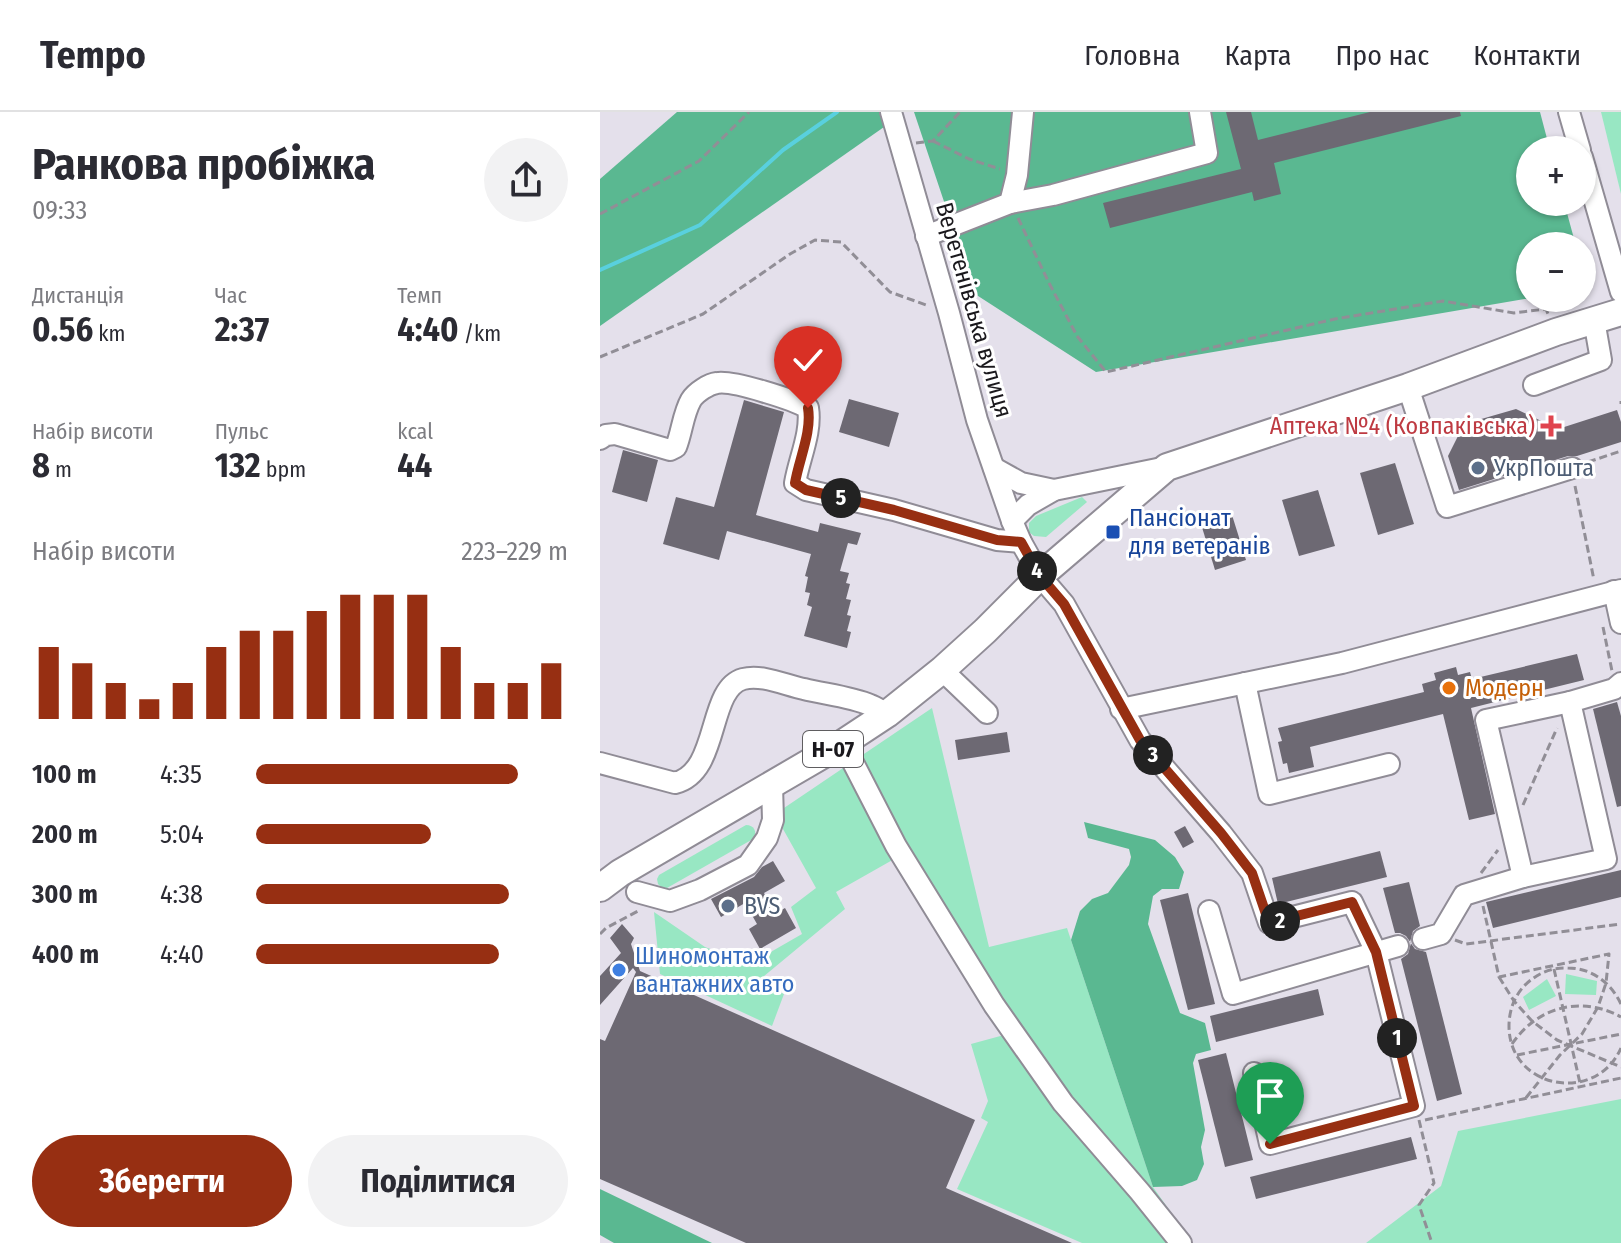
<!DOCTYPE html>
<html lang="uk">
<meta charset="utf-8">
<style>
body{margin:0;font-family:"Fira Sans Condensed",sans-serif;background:#f2f2f3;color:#2b2b33;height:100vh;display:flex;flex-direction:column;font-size:30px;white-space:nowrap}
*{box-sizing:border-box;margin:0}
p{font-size:26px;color:#7c7c81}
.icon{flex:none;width:44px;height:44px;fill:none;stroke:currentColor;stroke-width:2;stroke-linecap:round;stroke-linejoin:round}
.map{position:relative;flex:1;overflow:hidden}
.side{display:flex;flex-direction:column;background:#fff;width:600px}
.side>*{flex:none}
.controls{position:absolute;left:916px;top:24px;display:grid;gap:16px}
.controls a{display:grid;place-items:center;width:80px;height:80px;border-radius:50%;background:#fff;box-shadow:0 2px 6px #0004;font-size:40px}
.pin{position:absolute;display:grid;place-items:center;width:68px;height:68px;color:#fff;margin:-82px -34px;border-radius:50% 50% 50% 0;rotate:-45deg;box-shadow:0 0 8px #0007}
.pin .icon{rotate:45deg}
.km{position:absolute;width:40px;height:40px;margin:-20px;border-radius:50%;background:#222;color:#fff;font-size:22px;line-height:40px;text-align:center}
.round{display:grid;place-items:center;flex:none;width:84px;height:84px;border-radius:42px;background:#f2f2f3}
.head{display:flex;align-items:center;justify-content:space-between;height:136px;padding:0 32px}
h1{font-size:44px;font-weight:700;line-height:60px}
.figures{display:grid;grid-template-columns:repeat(3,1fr);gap:12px;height:136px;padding:8px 32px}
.figures div{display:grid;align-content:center}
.figures b{font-size:34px;font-weight:700}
.figures small{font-size:22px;font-weight:400}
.figures p{font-size:22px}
.chart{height:224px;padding:16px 32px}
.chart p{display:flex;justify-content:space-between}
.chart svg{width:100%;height:144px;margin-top:8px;stroke:#972f12;stroke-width:6}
.cta{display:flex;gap:16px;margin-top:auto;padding:16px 32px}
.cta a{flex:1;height:92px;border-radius:48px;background:#972f12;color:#fff;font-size:32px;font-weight:700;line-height:92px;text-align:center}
.cta a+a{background:#f2f2f3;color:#2b2b33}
ul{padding:0 32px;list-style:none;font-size:26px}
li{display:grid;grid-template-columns:128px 96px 1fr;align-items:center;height:60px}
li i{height:20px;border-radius:10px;background:#972f12}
header{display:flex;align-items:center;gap:48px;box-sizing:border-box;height:112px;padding:0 40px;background:#fff;border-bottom:2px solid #e1e1e2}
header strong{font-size:38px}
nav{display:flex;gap:44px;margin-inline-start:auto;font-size:28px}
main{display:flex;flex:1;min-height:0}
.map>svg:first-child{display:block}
.green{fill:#98e7c3}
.forest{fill:#5ab891}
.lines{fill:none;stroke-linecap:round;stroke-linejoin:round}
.stream{stroke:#59d0de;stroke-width:4}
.building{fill:#6d6973}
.minor-casing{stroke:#908c96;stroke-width:24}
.major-casing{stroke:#908c96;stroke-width:30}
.path{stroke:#918e96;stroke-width:3;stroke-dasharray:8 4;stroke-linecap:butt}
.minor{stroke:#fff;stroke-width:20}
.major{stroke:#fff;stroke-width:26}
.route-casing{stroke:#fff;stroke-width:16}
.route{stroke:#972f12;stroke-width:10}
.health-dot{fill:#e0444e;stroke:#fff;stroke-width:3}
.service-dot{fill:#5c6f8a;stroke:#fff;stroke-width:3}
.transit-dot{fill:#1a4fb4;stroke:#fff;stroke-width:3}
.food-dot{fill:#e8710a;stroke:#fff;stroke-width:3}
.shop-dot{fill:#3f7fe0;stroke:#fff;stroke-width:3}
.labels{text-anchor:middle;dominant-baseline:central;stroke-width:6;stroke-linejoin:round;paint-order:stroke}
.shield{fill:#fff;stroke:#5f5d60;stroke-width:2}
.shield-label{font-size:22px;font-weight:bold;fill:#1a181c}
.street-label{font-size:24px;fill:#1a181c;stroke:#fff}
.health-label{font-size:24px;fill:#be3a42;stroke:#fff;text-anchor:end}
.service-label{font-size:24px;fill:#4e5e75;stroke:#fff;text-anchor:start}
.transit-label{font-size:24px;fill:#164399;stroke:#fff;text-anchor:start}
.food-label{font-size:24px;fill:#c56008;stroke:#fff;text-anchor:start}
.shop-label{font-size:24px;fill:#366cbe;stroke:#fff;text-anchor:start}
</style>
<header>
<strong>Tempo</strong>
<nav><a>Головна</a><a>Карта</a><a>Про нас</a><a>Контакти</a></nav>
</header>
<main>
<section class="side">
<div class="head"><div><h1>Ранкова пробіжка</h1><p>09:33</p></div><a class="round"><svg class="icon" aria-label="share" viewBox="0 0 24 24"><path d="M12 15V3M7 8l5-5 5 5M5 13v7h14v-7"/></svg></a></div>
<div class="figures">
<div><p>Дистанція</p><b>0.56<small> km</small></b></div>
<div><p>Час</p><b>2:37</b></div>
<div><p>Темп</p><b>4:40<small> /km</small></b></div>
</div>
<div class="figures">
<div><p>Набір висоти</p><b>8<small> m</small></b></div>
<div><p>Пульс</p><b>132<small> bpm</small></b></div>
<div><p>kcal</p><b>44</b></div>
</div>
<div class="chart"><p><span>Набір висоти</span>223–229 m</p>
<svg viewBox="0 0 160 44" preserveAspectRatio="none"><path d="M5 44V22M15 44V27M25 44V33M35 44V38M45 44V33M55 44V22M65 44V17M75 44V17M85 44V11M95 44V6M105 44V6M115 44V6M125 44V22M135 44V33M145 44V33M155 44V27"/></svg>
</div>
<ul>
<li><b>100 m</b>4:35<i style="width:84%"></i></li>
<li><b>200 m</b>5:04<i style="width:56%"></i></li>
<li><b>300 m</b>4:38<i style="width:81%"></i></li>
<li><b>400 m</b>4:40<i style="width:78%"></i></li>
</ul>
<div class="cta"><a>Зберегти</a><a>Поділитися</a></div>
</section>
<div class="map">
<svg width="1021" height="1131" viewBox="0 0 1021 1131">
<rect width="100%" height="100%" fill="#e4e0eb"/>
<g class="green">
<path d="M1001,0H1021V82Z"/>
<path d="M482,385L487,390L446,425L434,424L429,420V411L436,404Z"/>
<path d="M332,596L389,835L467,816L553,1075L589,1126L585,1131H482L357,1077L388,1010L381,1006L388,989L371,932L404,923L296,746L236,780L245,797L157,870L184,882L172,914L60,862L54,800L105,835L150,852L202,822L191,795L216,776L183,717L184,696Z"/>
<path d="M146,713C154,713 158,720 153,727L67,776L61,775L58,772L57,767L59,763Z"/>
<path d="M966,862L997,869L996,883L965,882Z"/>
<path d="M947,867L956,884L929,898L923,885Z"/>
<path d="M1021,987V1131H766L841,1074L858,1019Z"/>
</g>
<g class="forest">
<path d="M77,0H279L284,15L0,214V67Z"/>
<path d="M314,0H940L950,38H930V90H964L976,134H930V186H931L496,260L375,182Z"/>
<path d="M484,710L555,728L575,745L584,760L579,777H562L553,784L548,812L580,901L605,911L611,938L596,942L593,951L605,1018L601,1035L604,1052L597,1068L582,1074L553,1075L471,828L480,799L492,787L508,781L529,753L531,745L529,737L488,726Z"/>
<path d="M0,1077L112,1131H14L0,1123Z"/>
</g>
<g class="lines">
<path class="stream" d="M0,158L100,113L183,38L237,0"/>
</g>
<g class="building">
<path d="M626,0H651L658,28L770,0H860L861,4L674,51L681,82L654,89L652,80L510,116L503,91L641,57Z"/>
<path d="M249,287L299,301L289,335L239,320Z"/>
<path d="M144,288L184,300L156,403L218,420L220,411L261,421L257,433L248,431L240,459L249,461L246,471L250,472L246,487L251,488L247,503L251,504L247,519L251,520L247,536L204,524L212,495L207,493L210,481L205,480L208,465L205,464L211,442L127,419L119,448L63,432L76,385L114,395Z"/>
<path d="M916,297L958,317L1017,298L1021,310V330L977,344H968L859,378L848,344L864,312Z"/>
<path d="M23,338L58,348L47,390L12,380Z"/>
<path d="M795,351L814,412L778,423L760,361Z"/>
<path d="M718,378L735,434L699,444L682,388Z"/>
<path d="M632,403L646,448L615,458L601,412Z"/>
<path d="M977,542L984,568L871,596L895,702L869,708L843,602L710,635L714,655L689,661L687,651L683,652L678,630L682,629L678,616L824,580L822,572L836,568L834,561L856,555L858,563L870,560L872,567Z"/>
<path d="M1017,590L1021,604V694L1017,695L993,597Z"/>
<path d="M407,620L410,640L358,648L355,628Z"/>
<path d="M585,714L594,730L583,736L574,720Z"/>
<path d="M780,739L787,765L678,792L672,766Z"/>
<path d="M173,749L185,769L164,781L176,801L185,796L196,816L160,837L149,817L157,812L145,791L121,805L111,787L154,765L162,755Z"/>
<path d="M1021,758V785L893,816L886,790Z"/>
<path d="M809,770L820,814L813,819L810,830L815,837L826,840L862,982L837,989L801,847L808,842L811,831L806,824L800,821H795L783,776Z"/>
<path d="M588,781L615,892L588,898L560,788Z"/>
<path d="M22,812L34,826L31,832L40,859L375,1008L346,1076L472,1131H146L0,1067V927L5,929L36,860L33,856L0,893V864L21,841L10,826Z"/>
<path d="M718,877L724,903L616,930L610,904Z"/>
<path d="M626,941L653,1048L625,1055L598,948Z"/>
<path d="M811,1025L817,1047L656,1087L650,1065Z"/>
</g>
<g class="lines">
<g class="minor-casing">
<g id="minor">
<path d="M291,0L349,201L377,308L412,409L421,430L440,464L464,492L540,628L621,721L652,761L669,811L752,790L776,840L814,994L670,1032L654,961"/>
<path d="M969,0L980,38"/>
<path d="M982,45L1021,180"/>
<path d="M410,91L453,83L607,41L600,0"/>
<path d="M326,124L410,91L417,63L423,0"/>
<path d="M934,273L1001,248L994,208"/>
<path d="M808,275L847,395L972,356"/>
<path d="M0,327L6,323L15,322L70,338L76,335C82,320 83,302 91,288C96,280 109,272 117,271C133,268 194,288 208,296C212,320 199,347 195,371L206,378L294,398L397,428L421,430"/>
<path d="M394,356L421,371L454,378"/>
<path d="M412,409L428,393L454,378L567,355"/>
<path d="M1014,479L1021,511"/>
<path d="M342,558L387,601"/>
<path d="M645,571L669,682L789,652"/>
<path d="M521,597L742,551L1021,478"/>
<path d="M243,631L296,734L394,893L463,991L540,1080L581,1131"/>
<path d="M0,651L75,671C120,660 107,577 143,567C162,562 185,573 204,577C224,582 252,585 270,593C276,595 281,599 287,602"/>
<path d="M923,765L886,608L970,590"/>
<path d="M37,780L70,789L100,778L148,753L167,726L173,708L172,673"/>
<path d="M609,799L633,882L798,834"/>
<path d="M823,827L841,822L864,783L923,765L1006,747L970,590L1014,577L1021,571"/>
</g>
</g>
<g class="major-casing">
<path id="major" d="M0,776L20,761L243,631L287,602L342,558L385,519L440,464L567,355L808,275L956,220L1021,200"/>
</g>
<g class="path">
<path d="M333,29L369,47L400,57"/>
<path d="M316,31L333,29L360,0"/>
<path d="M0,102L99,49L149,0"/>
<path d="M418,106L449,171L477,224L506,260L735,207L843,189L914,201L946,197L948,202"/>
<path d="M0,245L103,202L190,142L215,128L241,130L290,180L329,194"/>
<path d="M1021,289V292"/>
<path d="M988,350L1021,339"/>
<path d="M975,374L994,468"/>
<path d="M1003,515L1012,559"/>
<path d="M923,693L957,616"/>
<path d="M881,761L898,738"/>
<path d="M883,794L899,865L1009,842L1006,871L998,895L982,922L960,943L925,987"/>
<path d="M0,822L6,816L38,799"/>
<path d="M855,828L866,832L1021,812"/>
<path d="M954,857L980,971"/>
<path d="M899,865L914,889L932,909L957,928L1021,955"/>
<path d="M1021,892C1011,871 992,856 968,856C951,855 936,862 924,874C914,885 909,899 909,914C909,977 996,993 1021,936"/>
<path d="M912,932C937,895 981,883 1021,905"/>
<path d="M917,943L1021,922"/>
<path d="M819,1008L834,1071L819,1093L832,1131"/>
<path d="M825,1008L1021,966"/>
</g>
<use href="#minor" class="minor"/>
<use href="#major" class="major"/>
</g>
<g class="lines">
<g class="route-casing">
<path id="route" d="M208,296C212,320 199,347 195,371L206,378L294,398L397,428L421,430L440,464L464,492L540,628L621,721L652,761L669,811L752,790L776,840L814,994L670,1032"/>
</g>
<use href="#route" class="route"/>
</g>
<path class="health-dot" d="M947 302h8v8h8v8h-8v8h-8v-8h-8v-8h8z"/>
<g class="service-dot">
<circle cx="878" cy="356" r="8"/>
<circle cx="128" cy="794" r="8"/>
</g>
<rect class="transit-dot" x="505" y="412" width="16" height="16" rx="4"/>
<circle class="food-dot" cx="849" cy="576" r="8"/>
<circle class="shop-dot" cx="19" cy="858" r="8"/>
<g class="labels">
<rect class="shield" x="203" y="619" width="60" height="36" rx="6"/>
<g class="shield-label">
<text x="233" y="637">Н-07</text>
</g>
<g class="street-label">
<text transform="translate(374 198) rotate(74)">Веретенівська вулиця</text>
</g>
<g class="health-label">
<text x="935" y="314">Аптека №4 (Ковпаківська)</text>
</g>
<g class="service-label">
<text x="894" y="356">УкрПошта</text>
<text x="144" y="794">BVS</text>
</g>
<g class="transit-label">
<text x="529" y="406">Пансіонат<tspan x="529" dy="28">для ветеранів</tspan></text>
</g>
<g class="food-label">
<text x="865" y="576">Модерн</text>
</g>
<g class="shop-label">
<text x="35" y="844">Шиномонтаж<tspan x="35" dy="28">вантажних авто</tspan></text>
</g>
</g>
</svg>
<div class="controls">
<a>+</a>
<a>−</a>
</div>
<div class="pin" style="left:670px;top:1032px;background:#1e9e55"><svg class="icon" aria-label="arrive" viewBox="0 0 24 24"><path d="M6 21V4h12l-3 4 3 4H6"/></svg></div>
<div class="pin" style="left:208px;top:296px;background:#d93025"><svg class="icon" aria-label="check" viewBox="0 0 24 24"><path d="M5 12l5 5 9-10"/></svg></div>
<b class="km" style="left:797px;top:926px">1</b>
<b class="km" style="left:680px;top:809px">2</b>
<b class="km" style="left:553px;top:643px">3</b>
<b class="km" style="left:437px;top:459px">4</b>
<b class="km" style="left:241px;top:386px">5</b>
</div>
</main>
